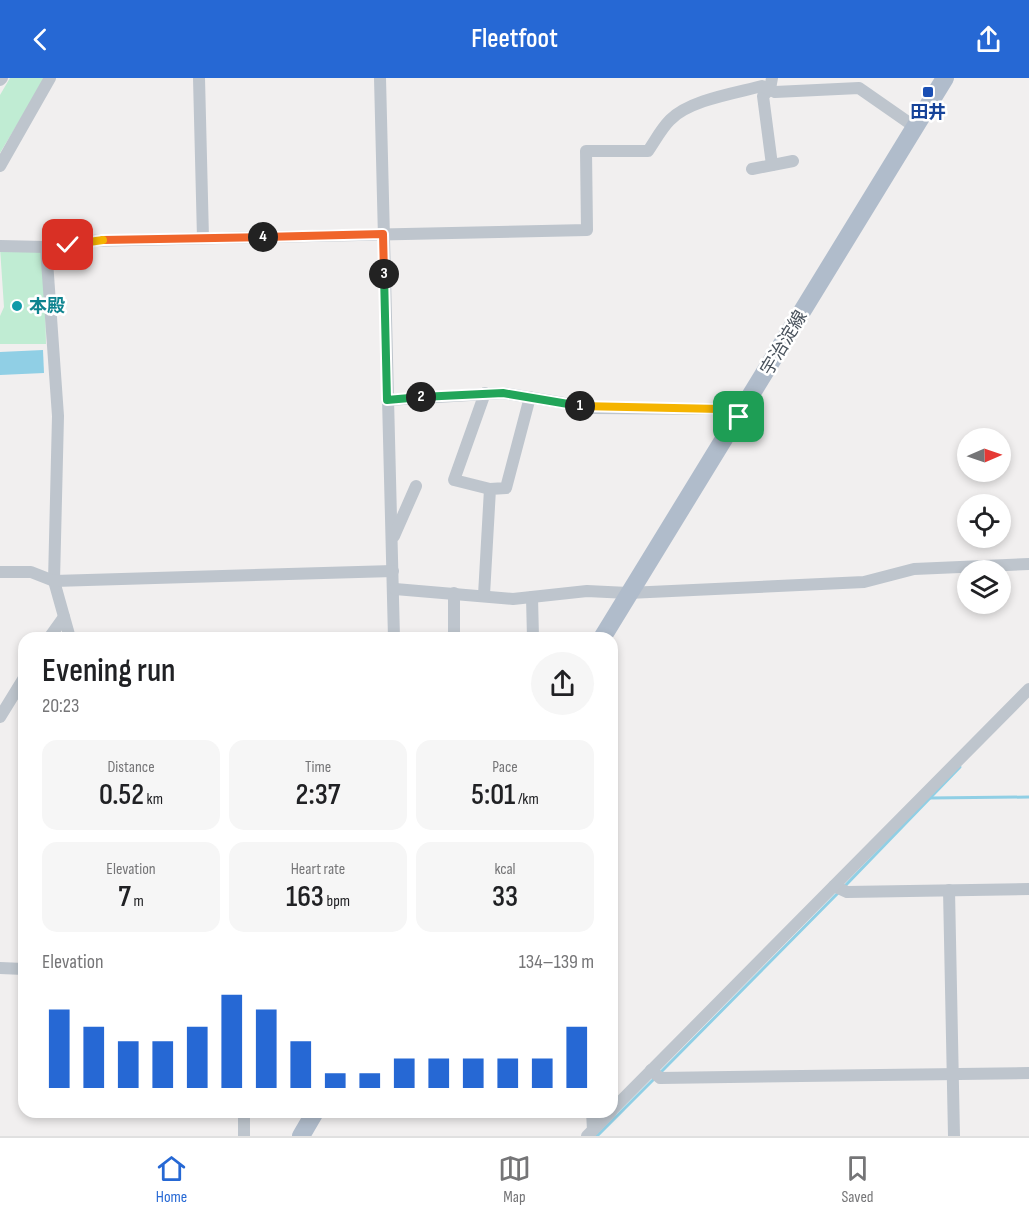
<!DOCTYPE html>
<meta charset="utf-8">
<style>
body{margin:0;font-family:"Sofia Sans Condensed","Noto Sans JP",sans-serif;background:#f6f6f6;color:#202124;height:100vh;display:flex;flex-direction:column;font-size:22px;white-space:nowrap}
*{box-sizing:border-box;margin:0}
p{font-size:20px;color:#757577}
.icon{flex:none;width:33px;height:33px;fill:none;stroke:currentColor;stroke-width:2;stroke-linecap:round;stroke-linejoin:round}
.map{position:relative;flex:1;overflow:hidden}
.details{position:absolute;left:18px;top:554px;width:600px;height:486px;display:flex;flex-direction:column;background:#fff;border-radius:18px;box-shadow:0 3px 9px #0003}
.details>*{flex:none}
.needle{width:39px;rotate:88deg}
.buttons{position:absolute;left:957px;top:350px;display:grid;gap:12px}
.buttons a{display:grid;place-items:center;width:54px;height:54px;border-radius:50%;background:#fff;box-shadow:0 3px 9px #0003;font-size:30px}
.pin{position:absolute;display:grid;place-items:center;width:51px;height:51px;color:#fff;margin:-26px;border-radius:12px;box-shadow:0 3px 9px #0006}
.km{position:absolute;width:30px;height:30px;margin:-15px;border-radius:50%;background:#222;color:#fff;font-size:16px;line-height:30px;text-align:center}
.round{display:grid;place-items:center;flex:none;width:63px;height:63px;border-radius:32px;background:#f6f6f6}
.summary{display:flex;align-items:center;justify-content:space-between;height:102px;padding:0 24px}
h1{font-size:33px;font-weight:600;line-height:45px}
.stats{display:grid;grid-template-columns:repeat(3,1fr);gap:9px;height:102px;padding:6px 24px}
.stats div{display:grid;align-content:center;border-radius:15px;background:#f6f6f6;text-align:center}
.stats b{font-size:30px;font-weight:600}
.stats small{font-size:16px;font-weight:400}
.stats p{font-size:16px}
.chart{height:168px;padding:12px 24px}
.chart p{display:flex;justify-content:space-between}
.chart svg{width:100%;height:108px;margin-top:6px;stroke:#2668d4;stroke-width:6}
header{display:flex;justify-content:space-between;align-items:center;height:78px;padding:0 24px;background:#2668d4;color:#fff;font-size:27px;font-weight:600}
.menu{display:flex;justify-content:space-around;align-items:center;height:84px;border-top:2px solid #e0e0e0;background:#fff;font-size:16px;color:#757577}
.menu a{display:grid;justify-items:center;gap:3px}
.menu .selected{color:#2668d4}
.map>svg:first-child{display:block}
.green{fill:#c0ecd3}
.water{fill:#90cfe5}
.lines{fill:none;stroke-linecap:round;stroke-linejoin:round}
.stream{stroke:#90cfe5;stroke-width:3}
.minor{stroke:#bec5cd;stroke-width:12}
.primary{stroke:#b0bccb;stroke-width:18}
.split-1-casing{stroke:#fff;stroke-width:12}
.split-2-casing{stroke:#fff;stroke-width:12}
.split-3-casing{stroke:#fff;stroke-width:12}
.split-4-casing{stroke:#fff;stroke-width:12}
.split-5-casing{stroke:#fff;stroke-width:12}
.split-6-casing{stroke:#fff;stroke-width:12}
.split-1{stroke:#f5b400;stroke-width:8}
.split-2{stroke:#22a559;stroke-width:8}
.split-3{stroke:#22a559;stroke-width:8}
.split-4{stroke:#f0652b;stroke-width:8}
.split-5{stroke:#f0652b;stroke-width:8}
.split-6{stroke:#f5b400;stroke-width:8}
.transit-dot{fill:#1a4fb4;stroke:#fff;stroke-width:2}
.culture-dot{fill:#0f9aa8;stroke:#fff;stroke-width:2}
.labels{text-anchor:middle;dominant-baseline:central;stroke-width:5;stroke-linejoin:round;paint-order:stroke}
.transit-label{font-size:18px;font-weight:bold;fill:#164399;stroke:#fff}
.culture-label{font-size:18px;font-weight:bold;fill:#0d838f;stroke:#fff;text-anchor:start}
.street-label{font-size:18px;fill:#48515b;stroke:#fff}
</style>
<header><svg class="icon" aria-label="back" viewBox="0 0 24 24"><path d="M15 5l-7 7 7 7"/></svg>Fleetfoot<svg class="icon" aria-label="share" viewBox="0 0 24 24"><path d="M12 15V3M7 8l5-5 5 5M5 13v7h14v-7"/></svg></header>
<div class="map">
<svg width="1029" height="1058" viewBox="0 0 1029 1058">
<rect width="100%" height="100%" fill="#f1efef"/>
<g class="green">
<path d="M10,0H45L0,75V17Z"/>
<path d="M0,170L44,172L46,266H0V238L4,229Z"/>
</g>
<path class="water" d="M43,272L44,295L0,297V274Z"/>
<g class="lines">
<g class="stream">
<path d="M930,720L1029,719"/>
<path d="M843,810L960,689"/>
<path d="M660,995L839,814"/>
<path d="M597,1058L655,1000"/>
</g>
<g class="minor">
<path d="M199,0L203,160"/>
<path d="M380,0L394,560"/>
<path d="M0,2L2,0"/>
<path d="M772,87L763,18L770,11L772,0"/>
<path d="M0,88L50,0"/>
<path d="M752,91L793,83"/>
<path d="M0,168L46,169L87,163L587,152L586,73H648C655,63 661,51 670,42C689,22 736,15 762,8L775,14L859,10L915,49"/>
<path d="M46,169L58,338L54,503L70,560"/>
<path d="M485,315L454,402L490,411"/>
<path d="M387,322L503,315L594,330L720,331L739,339"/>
<path d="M394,458L416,408"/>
<path d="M0,494H31L54,503L393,493"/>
<path d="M395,511L513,521L587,513L628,515L864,504L914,491L1029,486"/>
<path d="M484,517L490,411L506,410L530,319"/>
<path d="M532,519L533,560"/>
<path d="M49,560L64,539"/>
<path d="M454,560V515"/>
<path d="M0,639L24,600"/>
<path d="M834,808L847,814L1029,811"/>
<path d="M949,812L954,1058"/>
<path d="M0,890L24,891"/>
<path d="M651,992L660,1000L1029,995"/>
<path d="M612,1032L1029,611"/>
<path d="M592,1034L593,1052"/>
<path d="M244,1058V1034"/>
<path d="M587,1058L611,1034"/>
</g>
<g class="primary">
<path d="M602,560L945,0"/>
<path d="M301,1058L315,1034"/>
</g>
</g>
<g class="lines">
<g class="split-1-casing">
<path id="split-1" d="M580,328L720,331L739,339"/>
</g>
<g class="split-2-casing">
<path id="split-2" d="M421,319L503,315L580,328"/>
</g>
<g class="split-3-casing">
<path id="split-3" d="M384,196L387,322L421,319"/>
</g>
<g class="split-4-casing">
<path id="split-4" d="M263,159L383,156L384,196"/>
</g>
<g class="split-5-casing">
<path id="split-5" d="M103,162L263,159"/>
</g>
<g class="split-6-casing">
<path id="split-6" d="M68,167L103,162"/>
</g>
<use href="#split-1" class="split-1"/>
<use href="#split-2" class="split-2"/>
<use href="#split-3" class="split-3"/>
<use href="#split-4" class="split-4"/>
<use href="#split-5" class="split-5"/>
<use href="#split-6" class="split-6"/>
</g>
<rect class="transit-dot" x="922" y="8" width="12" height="12" rx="3"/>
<circle class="culture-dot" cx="17" cy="228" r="6"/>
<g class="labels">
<g class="transit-label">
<text x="928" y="34">田井</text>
</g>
<g class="culture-label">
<text x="29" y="228">本殿</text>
</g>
<g class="street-label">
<text transform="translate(784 265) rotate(-59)">宇治淀線</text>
</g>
</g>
</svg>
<div class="buttons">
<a><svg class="needle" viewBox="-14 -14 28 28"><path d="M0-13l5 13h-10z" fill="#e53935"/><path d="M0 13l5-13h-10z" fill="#757577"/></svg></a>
<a><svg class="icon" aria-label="locate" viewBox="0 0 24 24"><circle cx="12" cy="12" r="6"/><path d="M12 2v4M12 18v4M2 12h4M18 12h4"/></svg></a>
<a><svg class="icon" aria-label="layers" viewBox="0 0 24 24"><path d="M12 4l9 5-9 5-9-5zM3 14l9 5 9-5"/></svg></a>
</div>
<div class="pin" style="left:739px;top:339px;background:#1e9e55"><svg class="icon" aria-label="arrive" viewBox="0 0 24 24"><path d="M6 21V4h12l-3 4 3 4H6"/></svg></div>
<div class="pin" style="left:68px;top:167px;background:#d93025"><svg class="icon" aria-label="check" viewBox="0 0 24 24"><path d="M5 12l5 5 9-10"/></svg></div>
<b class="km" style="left:580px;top:328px">1</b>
<b class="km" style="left:421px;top:319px">2</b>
<b class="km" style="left:384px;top:196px">3</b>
<b class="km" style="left:263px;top:159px">4</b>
<section class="details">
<div class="summary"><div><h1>Evening run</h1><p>20:23</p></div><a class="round"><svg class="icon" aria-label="share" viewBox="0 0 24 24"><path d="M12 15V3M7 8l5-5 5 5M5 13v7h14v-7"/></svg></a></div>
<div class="stats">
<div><p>Distance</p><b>0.52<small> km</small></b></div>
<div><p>Time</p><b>2:37</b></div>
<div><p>Pace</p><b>5:01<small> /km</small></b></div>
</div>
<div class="stats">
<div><p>Elevation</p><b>7<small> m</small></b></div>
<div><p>Heart rate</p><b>163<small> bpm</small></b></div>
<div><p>kcal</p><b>33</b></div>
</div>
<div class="chart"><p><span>Elevation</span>134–139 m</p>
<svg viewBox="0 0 160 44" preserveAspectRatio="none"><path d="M5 44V12M15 44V19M25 44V25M35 44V25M45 44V19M55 44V6M65 44V12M75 44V25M85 44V38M95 44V38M105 44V32M115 44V32M125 44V32M135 44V32M145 44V32M155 44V19"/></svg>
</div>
</section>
</div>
<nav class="menu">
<a class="selected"><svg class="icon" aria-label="home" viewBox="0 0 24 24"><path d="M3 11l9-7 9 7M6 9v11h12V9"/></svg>Home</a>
<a><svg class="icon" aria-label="map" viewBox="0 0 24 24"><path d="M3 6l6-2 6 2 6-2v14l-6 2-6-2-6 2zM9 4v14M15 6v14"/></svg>Map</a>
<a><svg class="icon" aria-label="saved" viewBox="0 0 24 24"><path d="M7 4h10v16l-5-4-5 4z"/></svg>Saved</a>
</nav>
